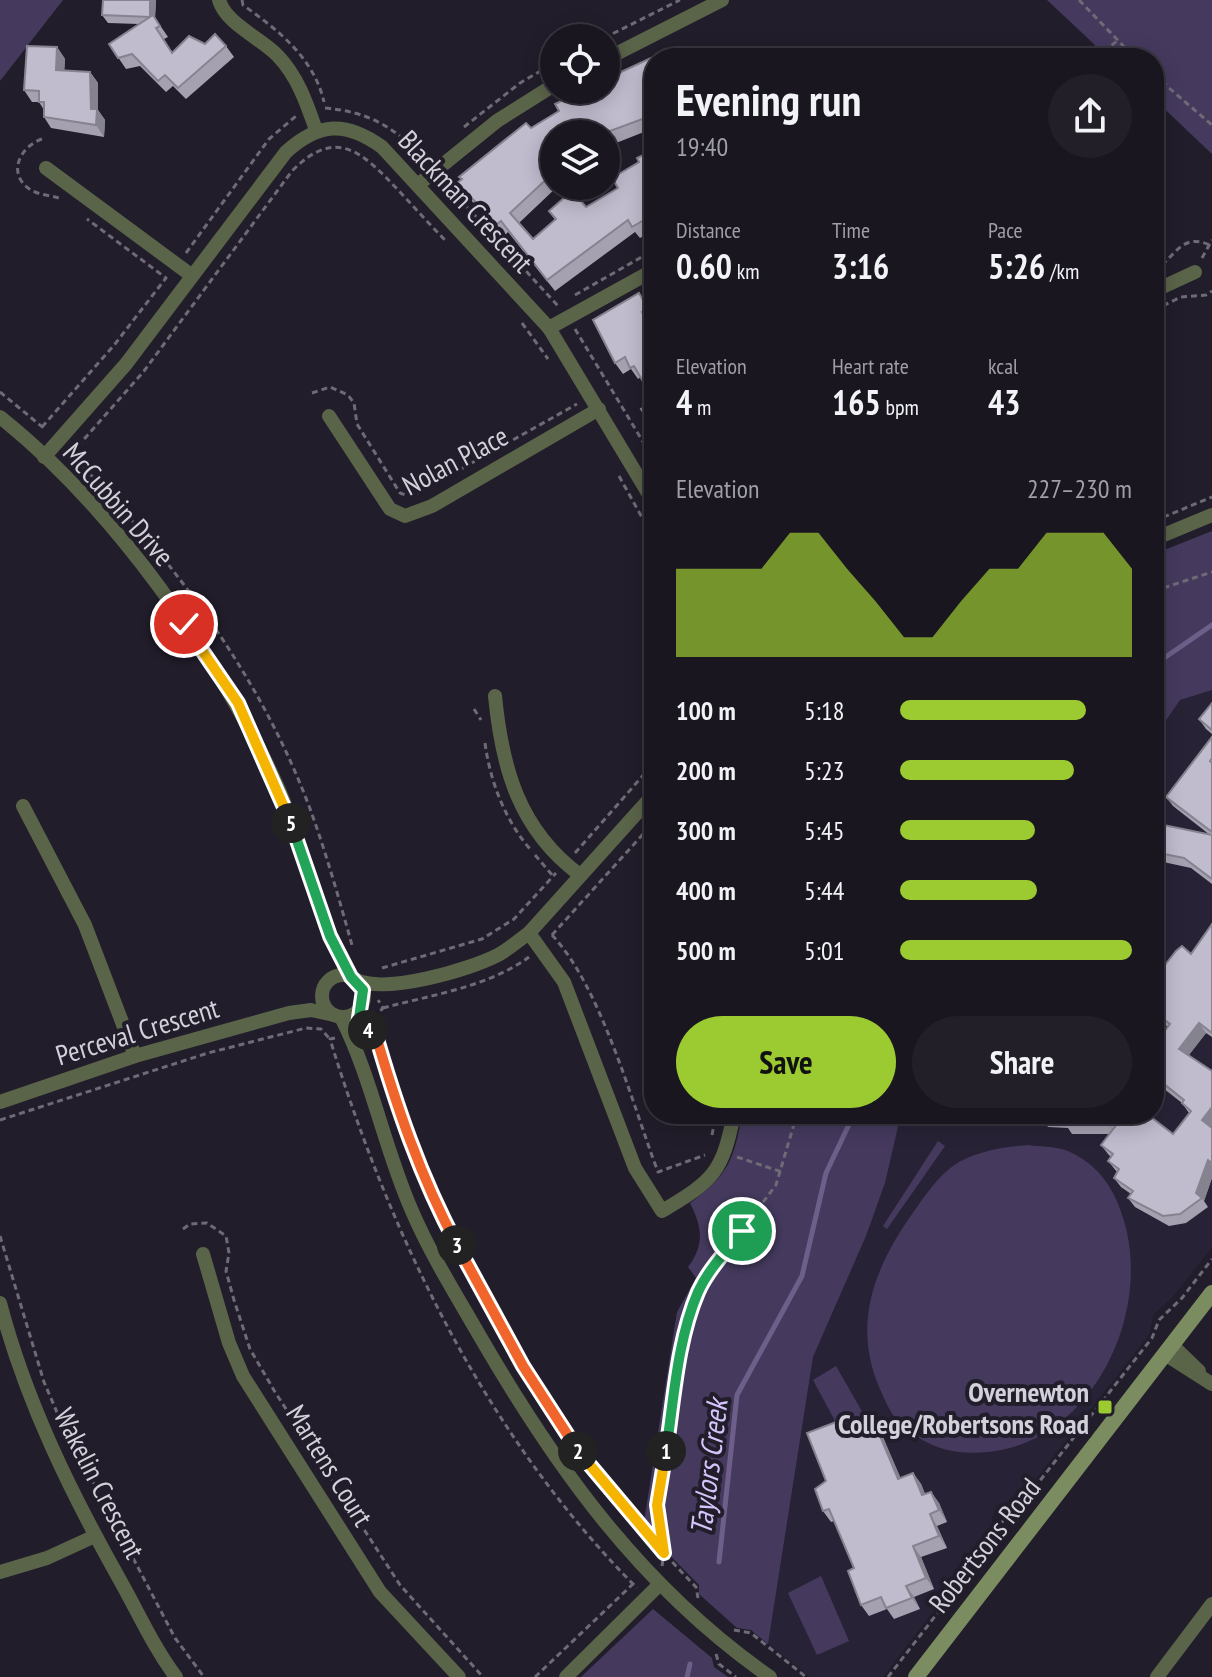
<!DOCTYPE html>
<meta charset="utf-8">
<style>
body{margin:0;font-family:"PT Sans Narrow",sans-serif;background:#221f29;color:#f1f3f6;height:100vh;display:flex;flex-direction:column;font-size:30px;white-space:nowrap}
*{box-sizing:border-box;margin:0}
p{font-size:26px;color:#9f9fa5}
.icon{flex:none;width:44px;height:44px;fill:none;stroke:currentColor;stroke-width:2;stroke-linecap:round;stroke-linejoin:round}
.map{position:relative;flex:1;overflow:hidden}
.details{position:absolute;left:644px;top:48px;width:520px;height:1076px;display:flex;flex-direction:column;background:#191620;border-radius:32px;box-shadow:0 4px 20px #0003,0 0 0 2px #37353e}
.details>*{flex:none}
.controls{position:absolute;left:540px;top:24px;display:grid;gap:16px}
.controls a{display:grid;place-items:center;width:80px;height:80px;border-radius:50%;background:#191620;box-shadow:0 4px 20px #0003,0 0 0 2px #37353e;font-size:40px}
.pin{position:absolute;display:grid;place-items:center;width:68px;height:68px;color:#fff;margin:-34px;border:4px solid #fff;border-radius:50%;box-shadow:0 2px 8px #0007}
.km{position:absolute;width:40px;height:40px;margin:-20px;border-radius:50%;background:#222;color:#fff;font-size:22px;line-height:40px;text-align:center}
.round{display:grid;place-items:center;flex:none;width:84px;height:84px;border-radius:42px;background:#221f29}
.head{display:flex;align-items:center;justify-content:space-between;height:136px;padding:0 32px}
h1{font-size:44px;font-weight:700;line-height:60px}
.stats{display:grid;grid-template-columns:repeat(3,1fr);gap:12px;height:136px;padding:8px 32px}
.stats div{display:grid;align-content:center}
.stats b{font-size:34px;font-weight:700}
.stats small{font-size:22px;font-weight:400}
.stats p{font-size:22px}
.chart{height:224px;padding:16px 32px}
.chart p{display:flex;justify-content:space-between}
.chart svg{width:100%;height:144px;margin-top:8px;fill:#9cca31;opacity:.7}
.primary-button{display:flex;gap:16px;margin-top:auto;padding:16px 32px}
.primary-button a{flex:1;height:92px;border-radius:48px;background:#9cca31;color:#111;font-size:32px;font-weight:700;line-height:92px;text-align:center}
.primary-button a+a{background:#221f29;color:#f1f3f6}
ul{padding:0 32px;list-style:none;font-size:26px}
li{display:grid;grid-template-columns:128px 96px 1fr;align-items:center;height:60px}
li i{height:20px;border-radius:10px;background:#9cca31}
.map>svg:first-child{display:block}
.built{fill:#282236}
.green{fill:#453a5e}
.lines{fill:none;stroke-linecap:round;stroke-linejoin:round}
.stream{stroke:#6d5f89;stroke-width:5}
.path{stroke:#6e6b76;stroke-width:3;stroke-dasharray:6 4;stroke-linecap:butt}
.street{stroke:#5a6449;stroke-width:14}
.secondary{stroke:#7b8c60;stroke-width:16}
.wall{fill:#a5a1b0}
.shaded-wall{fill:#868390}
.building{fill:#c0bbcd;stroke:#868390;stroke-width:2}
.split-1-casing{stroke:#fff;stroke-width:16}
.split-2-casing{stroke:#fff;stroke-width:16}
.split-3-casing{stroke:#fff;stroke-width:16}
.split-4-casing{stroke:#fff;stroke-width:16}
.split-5-casing{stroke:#fff;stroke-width:16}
.split-6-casing{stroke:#fff;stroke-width:16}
.split-1{stroke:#22a559;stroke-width:10}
.split-2{stroke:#f5b400;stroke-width:10}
.split-3{stroke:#f0652b;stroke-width:10}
.split-4{stroke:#f0652b;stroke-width:10}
.split-5{stroke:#22a559;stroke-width:10}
.split-6{stroke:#f5b400;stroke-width:10}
.poi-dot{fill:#9cca31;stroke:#211d2a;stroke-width:3}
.labels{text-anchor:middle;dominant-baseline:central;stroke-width:8;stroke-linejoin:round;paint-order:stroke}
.street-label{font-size:28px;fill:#d2d0d9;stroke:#211d2a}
.poi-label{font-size:28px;font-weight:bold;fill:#d2d0d9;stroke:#211d2a;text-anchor:end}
.water-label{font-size:30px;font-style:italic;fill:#d4c4fa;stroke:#211d2a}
</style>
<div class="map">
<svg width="1212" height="1677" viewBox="0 0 1212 1677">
<rect width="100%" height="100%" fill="#211d2a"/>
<path class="built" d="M1212,690V1247L1173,1297L1154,1314L1149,1335L1017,1503L1003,1502L992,1517L994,1532L883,1677H810L768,1644L813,1357L866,1236L885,1183L901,1114H1154V738L1180,700Z"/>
<g class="green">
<path d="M0,0H63L0,81Z"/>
<path d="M1047,0H1212V154L1154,99V58H1083L1095,45Z"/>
<path d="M1212,531V690L1180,700L1154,738V554Z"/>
<path d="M742,1114H901L885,1183L866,1236L813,1357L768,1644L751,1630L737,1628L699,1594V1585L643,1528L677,1312L696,1278L688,1267C705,1244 702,1227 690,1203C728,1175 734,1161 742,1114Z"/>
<path d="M938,1141L945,1146L887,1229L883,1226Z"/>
<path d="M1028,1145C1041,1147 1058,1146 1070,1152C1100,1166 1115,1190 1124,1221C1152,1314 1092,1442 988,1452C957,1455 934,1450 909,1431C893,1420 887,1405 879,1387C851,1320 877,1262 917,1207C929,1190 944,1169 963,1160C983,1150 1006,1147 1028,1145Z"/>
<path d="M836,1366L864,1415L835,1431L834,1419L813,1380Z"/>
<path d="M821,1576L849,1641L817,1655L788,1593Z"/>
<path d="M653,1609L712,1658L714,1667L728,1677H581Z"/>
</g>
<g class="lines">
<g class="stream">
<path d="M1154,665L1212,625"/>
<path d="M719,1562L737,1395L802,1276L826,1173L854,1114"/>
<path d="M687,1677L690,1664"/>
</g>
<g class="path">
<path d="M242,0L243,5C278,30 314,58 324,102"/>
<path d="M1079,0L1135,58"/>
<path d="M604,38L680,0"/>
<path d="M1096,58L1117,41"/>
<path d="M1154,75L1212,125"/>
<path d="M325,108C369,112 395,127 424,159"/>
<path d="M464,127L520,83L554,63"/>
<path d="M42,139C21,146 7,172 28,188C37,195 49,195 59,198"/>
<path d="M445,183L559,307"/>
<path d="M186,253L269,139L296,116"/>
<path d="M1202,258L1212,240"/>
<path d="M1154,271C1176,257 1181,231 1212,246"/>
<path d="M575,295L654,250"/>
<path d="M1154,310L1181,297L1206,295L1212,291"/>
<path d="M522,323L548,359"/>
<path d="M575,329L654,460"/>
<path d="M0,392L46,430"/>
<path d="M312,393L330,387L348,395L354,403L357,424L400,493L411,497L577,404"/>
<path d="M42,427L115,344L166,278L87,219"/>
<path d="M69,452C169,555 258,671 309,806C326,852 339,899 352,945"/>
<path d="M71,454L144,371L292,171C337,125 364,154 399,191C415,208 430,225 446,241"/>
<path d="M619,476L654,539"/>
<path d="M1154,521L1212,497"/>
<path d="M1154,591L1212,572"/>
<path d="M474,709L481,720"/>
<path d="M485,743C490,781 505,820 530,849"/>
<path d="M575,853L654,763"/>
<path d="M535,855L553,876"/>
<path d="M552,935C601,987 632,1103 658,1172L705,1155"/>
<path d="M552,935L654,822"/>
<path d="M382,968L482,939L514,919L556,873"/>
<path d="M383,1008C431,995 488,987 529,957"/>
<path d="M373,1028V1019L383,1008L378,1000"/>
<path d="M361,1031L374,1029C384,1062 392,1096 404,1128C469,1299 569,1457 696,1587L698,1598"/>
<path d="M335,1038L330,1039C391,1238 488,1439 637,1588"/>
<path d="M0,1120L208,1053L306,1028L321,1029L330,1039"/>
<path d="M712,1135L716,1114"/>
<path d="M737,1157L782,1172"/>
<path d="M183,1229L190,1224L207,1223L226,1236L229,1253L226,1271L234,1300L250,1349L275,1392L400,1585L483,1677"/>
<path d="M0,1236L44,1382L59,1417L175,1638L204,1677"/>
<path d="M662,1566L664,1553L657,1505L684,1336L693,1305L707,1276L776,1185L797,1114"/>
<path d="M734,1630L751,1633L806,1677"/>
<path d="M716,1654L719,1664L736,1677"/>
<path d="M535,1677L633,1584"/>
<path d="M888,1677L995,1539L1001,1523L1020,1506L1152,1338L1159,1320L1182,1298L1212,1259"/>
</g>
<g class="street">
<path d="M219,0C226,24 261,38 278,56C298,77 307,104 316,130"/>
<path d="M606,59L722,0"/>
<path d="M46,168L191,275"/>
<path d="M419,184L497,121L554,85"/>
<path d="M1154,291L1195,272"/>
<path d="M549,328L654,270"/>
<path d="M329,416L390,509L405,516L432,506L599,409"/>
<path d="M0,417C114,508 220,658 279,790C299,837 311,887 329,934C335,949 344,963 351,977"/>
<path d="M44,457L126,364L286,152C319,122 346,121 382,147L549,328L654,503"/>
<path d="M1154,539L1212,515"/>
<path d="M495,696C502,768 519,830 580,875"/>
<path d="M23,806L85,925L135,1056"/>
<path d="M529,933L564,982L635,1168L662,1211C714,1180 722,1173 734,1114"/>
<circle cx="343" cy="996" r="21"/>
<path d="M356,980C387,994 468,970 498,955C509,949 519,940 529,933L654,794"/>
<path d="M341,1017C372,1078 384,1148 412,1211C430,1253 455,1293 478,1333C556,1468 641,1587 770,1677"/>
<path d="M0,1102L135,1056L289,1013L311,1010L334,1015"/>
<path d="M203,1254L229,1343L243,1376L380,1592L459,1677"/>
<path d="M0,1303C26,1402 71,1493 121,1582C139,1614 154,1648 176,1677"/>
<path d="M1172,1345L1199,1371"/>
<path d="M1165,1354L1212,1384"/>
<path d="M0,1572L47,1558L95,1536"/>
<path d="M566,1677L659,1585"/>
<path d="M1157,1677L1212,1604"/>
</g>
<path class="secondary" d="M916,1677L1212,1293"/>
</g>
<g class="wall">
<path d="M103,0H156L155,18L168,37L164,39L172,52L205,44L226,46L234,57L186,99L173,86L166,92L140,66L126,69L109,44L139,24L108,23L102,15Z"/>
<path d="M57,47L65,59L64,70L90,72L98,83V110L105,120L104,137L51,128L44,117V110L39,102H32L24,90Z"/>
<path d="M654,58V128L606,147V134H554V163L549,166L552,170L550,172L554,177V186H558L519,223L533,239L555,220L549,211L586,207L618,188L639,162L654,150V233L652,231L640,238L635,232L555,291L508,232L505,235L465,194L457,183L531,128Z"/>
<path d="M647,305L654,317V321L650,324L654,331V430L650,424L651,404L648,390L641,377L638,379L631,369L623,374L615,363Z"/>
<path d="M1212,703V734L1206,729L1199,719Z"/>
<path d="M1212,737V884L1191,868L1154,860V823L1210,835L1173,806L1166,797Z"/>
<path d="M1212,924V1037L1206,1033L1188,1056L1212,1071V1125L1211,1127L1212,1128V1178L1204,1201L1208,1207L1186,1223L1169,1226L1135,1207L1128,1198L1131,1194L1121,1187L1114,1178L1117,1172L1108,1161L1111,1157L1108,1154L1101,1145L1109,1134H1072L1068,1128L1048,1127L1040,1116L1115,1114V1117L1173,1134L1189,1113L1182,1103L1154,1081V1045L1168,1027L1154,1016V979L1191,954Z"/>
<path d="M836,1422L845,1436L875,1424L882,1435L900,1478L913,1473L921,1484L925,1494L931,1492L939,1503L947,1522L937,1526L947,1548L921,1557L934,1589L914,1597L920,1609L894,1619L887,1609L869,1616L861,1605L854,1568L834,1521L831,1522L823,1511Z"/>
</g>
<g class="shaded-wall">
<path d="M150,0H156L155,18L168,37L155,18L150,17Z"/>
<path d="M57,47L65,59L64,81L56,70Z"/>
<path d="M90,72L98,83V110L105,120L104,137L96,125L91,109Z"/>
<path d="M1154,895L1162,906L1154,917Z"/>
<path d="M1199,1023L1206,1033L1186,1059L1179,1049Z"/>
<path d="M1212,1107V1125L1208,1130L1202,1120Z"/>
<path d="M1107,1114H1115V1124H1109L1115,1134L1107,1122Z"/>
<path d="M1208,1160L1212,1165V1178L1204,1201L1196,1193Z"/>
<path d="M875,1424L882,1435L906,1490L898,1479Z"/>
<path d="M913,1473L921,1484L930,1506L922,1495Z"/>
<path d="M931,1492L939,1503L947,1522L939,1510Z"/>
<path d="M930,1514L937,1526L947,1548L939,1536Z"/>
<path d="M913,1546L921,1557L934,1589L926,1578Z"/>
<path d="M906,1586L914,1597L920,1609L912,1598Z"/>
</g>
<g class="building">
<path d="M103,0H150V17L102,15Z"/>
<path d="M153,15L160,26L156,28L172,53L189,36L205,44L215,34L226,46L178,88L165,75L158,81L132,54L118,58L109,44Z"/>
<path d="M27,46L57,47L56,70L90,72L91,109H97L96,125L44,117V102H39V91L24,90Z"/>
<path d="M653,57L654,108L646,112L648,117L602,134H592L588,127L576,134H554V147L541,155L545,159L542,162L552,174L510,213L533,239L556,219L549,211L572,191L586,207L618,188L612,178L639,162L637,158L654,150V217L646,222L644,220L632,227L628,220L547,280L501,221L497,224L457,183L462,179L459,177L526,123L531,128L559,111L555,104L584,90H606V79Z"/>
<path d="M639,293L648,309L642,312L654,334V422L650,424L641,409L651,404L644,392L648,390L634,366L630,368L625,357L615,363L593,320Z"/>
<path d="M1212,703V730L1199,719Z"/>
<path d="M1212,737V758L1210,761L1212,763V832L1166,797Z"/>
<path d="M1154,823L1212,835V879L1184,858L1154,852Z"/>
<path d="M1212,924V1033L1199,1023L1179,1049L1212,1071V1107L1202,1120L1212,1128V1163L1208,1160L1196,1193L1202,1198L1180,1214L1163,1216L1128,1198L1133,1191L1114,1178L1119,1169L1108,1161L1113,1154L1101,1145L1117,1124H1109L1117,1114H1147L1173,1134L1191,1111L1182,1103L1184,1100L1154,1076V1045L1170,1024L1154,1012V979L1176,951L1182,946L1191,954Z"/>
<path d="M1040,1114H1107V1122H1064V1117L1040,1116Z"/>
<path d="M836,1422L842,1437L875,1424L898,1479L913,1473L922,1495L931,1492L939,1510L930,1514L939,1536L913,1546L926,1578L906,1586L912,1598L886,1608L881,1597L861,1605L848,1571L854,1568L829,1509L823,1511L815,1489L826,1481L807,1433Z"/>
</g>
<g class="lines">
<g class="split-1-casing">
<path id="split-1" d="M666,1451C674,1399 677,1341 698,1292C708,1270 727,1250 742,1231"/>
</g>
<g class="split-2-casing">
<path id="split-2" d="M578,1451L664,1553L657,1505L666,1451"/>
</g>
<g class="split-3-casing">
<path id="split-3" d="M457,1245L523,1366L578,1451"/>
</g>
<g class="split-4-casing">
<path id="split-4" d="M368,1030L374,1029C396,1105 420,1176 457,1245"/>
</g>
<g class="split-5-casing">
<path id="split-5" d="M291,823L330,936L351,977L363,990L357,1032L368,1030"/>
</g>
<g class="split-6-casing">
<path id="split-6" d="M184,624L238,703L291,823"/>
</g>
<use href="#split-1" class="split-1"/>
<use href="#split-2" class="split-2"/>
<use href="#split-3" class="split-3"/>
<use href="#split-4" class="split-4"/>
<use href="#split-5" class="split-5"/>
<use href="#split-6" class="split-6"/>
</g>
<rect class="poi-dot" x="1097" y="1399" width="16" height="16" rx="4"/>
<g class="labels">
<g class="street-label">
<text transform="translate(466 201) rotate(47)">Blackman Crescent</text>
<text transform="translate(455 460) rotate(-28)">Nolan Place</text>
<text transform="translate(119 504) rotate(49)">McCubbin Drive</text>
<text transform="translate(137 1031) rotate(-17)">Perceval Crescent</text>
<text transform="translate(330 1465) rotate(58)">Martens Court</text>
<text transform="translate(100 1483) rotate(63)">Wakelin Crescent</text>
<text transform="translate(984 1545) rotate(-52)">Robertsons Road</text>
</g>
<g class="poi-label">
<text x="1089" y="1391">Overnewton<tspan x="1089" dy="32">College/Robertsons Road</tspan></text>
</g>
<g class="water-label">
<text transform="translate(708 1467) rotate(-83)">Taylors Creek</text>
</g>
</g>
</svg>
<div class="controls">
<a><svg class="icon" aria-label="locate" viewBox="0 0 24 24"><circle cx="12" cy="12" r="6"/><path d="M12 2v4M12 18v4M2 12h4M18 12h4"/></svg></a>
<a><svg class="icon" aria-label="layers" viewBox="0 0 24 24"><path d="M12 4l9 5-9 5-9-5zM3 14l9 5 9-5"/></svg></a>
</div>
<div class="pin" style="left:742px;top:1231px;background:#1e9e55"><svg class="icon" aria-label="arrive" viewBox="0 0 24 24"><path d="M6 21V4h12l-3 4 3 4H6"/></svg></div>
<div class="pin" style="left:184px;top:624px;background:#d93025"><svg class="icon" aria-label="check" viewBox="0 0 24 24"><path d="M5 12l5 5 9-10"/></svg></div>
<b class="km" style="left:666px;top:1451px">1</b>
<b class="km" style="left:578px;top:1451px">2</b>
<b class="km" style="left:457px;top:1245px">3</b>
<b class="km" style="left:368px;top:1030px">4</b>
<b class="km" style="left:291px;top:823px">5</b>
<section class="details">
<div class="head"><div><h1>Evening run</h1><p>19:40</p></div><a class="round"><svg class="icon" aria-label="share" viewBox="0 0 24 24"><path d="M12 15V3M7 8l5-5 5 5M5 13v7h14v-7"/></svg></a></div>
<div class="stats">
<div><p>Distance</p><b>0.60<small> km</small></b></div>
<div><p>Time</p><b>3:16</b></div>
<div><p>Pace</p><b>5:26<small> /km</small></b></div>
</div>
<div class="stats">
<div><p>Elevation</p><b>4<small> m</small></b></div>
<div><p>Heart rate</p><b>165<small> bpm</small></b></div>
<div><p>kcal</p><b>43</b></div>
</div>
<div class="chart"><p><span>Elevation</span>227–230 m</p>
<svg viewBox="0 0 160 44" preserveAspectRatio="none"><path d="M0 44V17L10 17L20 17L30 17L40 6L50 6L60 17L70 27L80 38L90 38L100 27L110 17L120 17L130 6L140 6L150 6L160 17V44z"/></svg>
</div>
<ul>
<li><b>100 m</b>5:18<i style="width:80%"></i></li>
<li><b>200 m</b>5:23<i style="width:75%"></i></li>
<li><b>300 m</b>5:45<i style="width:58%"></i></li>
<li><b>400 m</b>5:44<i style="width:59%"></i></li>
<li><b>500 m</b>5:01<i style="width:100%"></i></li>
</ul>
<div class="primary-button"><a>Save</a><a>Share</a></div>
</section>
</div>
